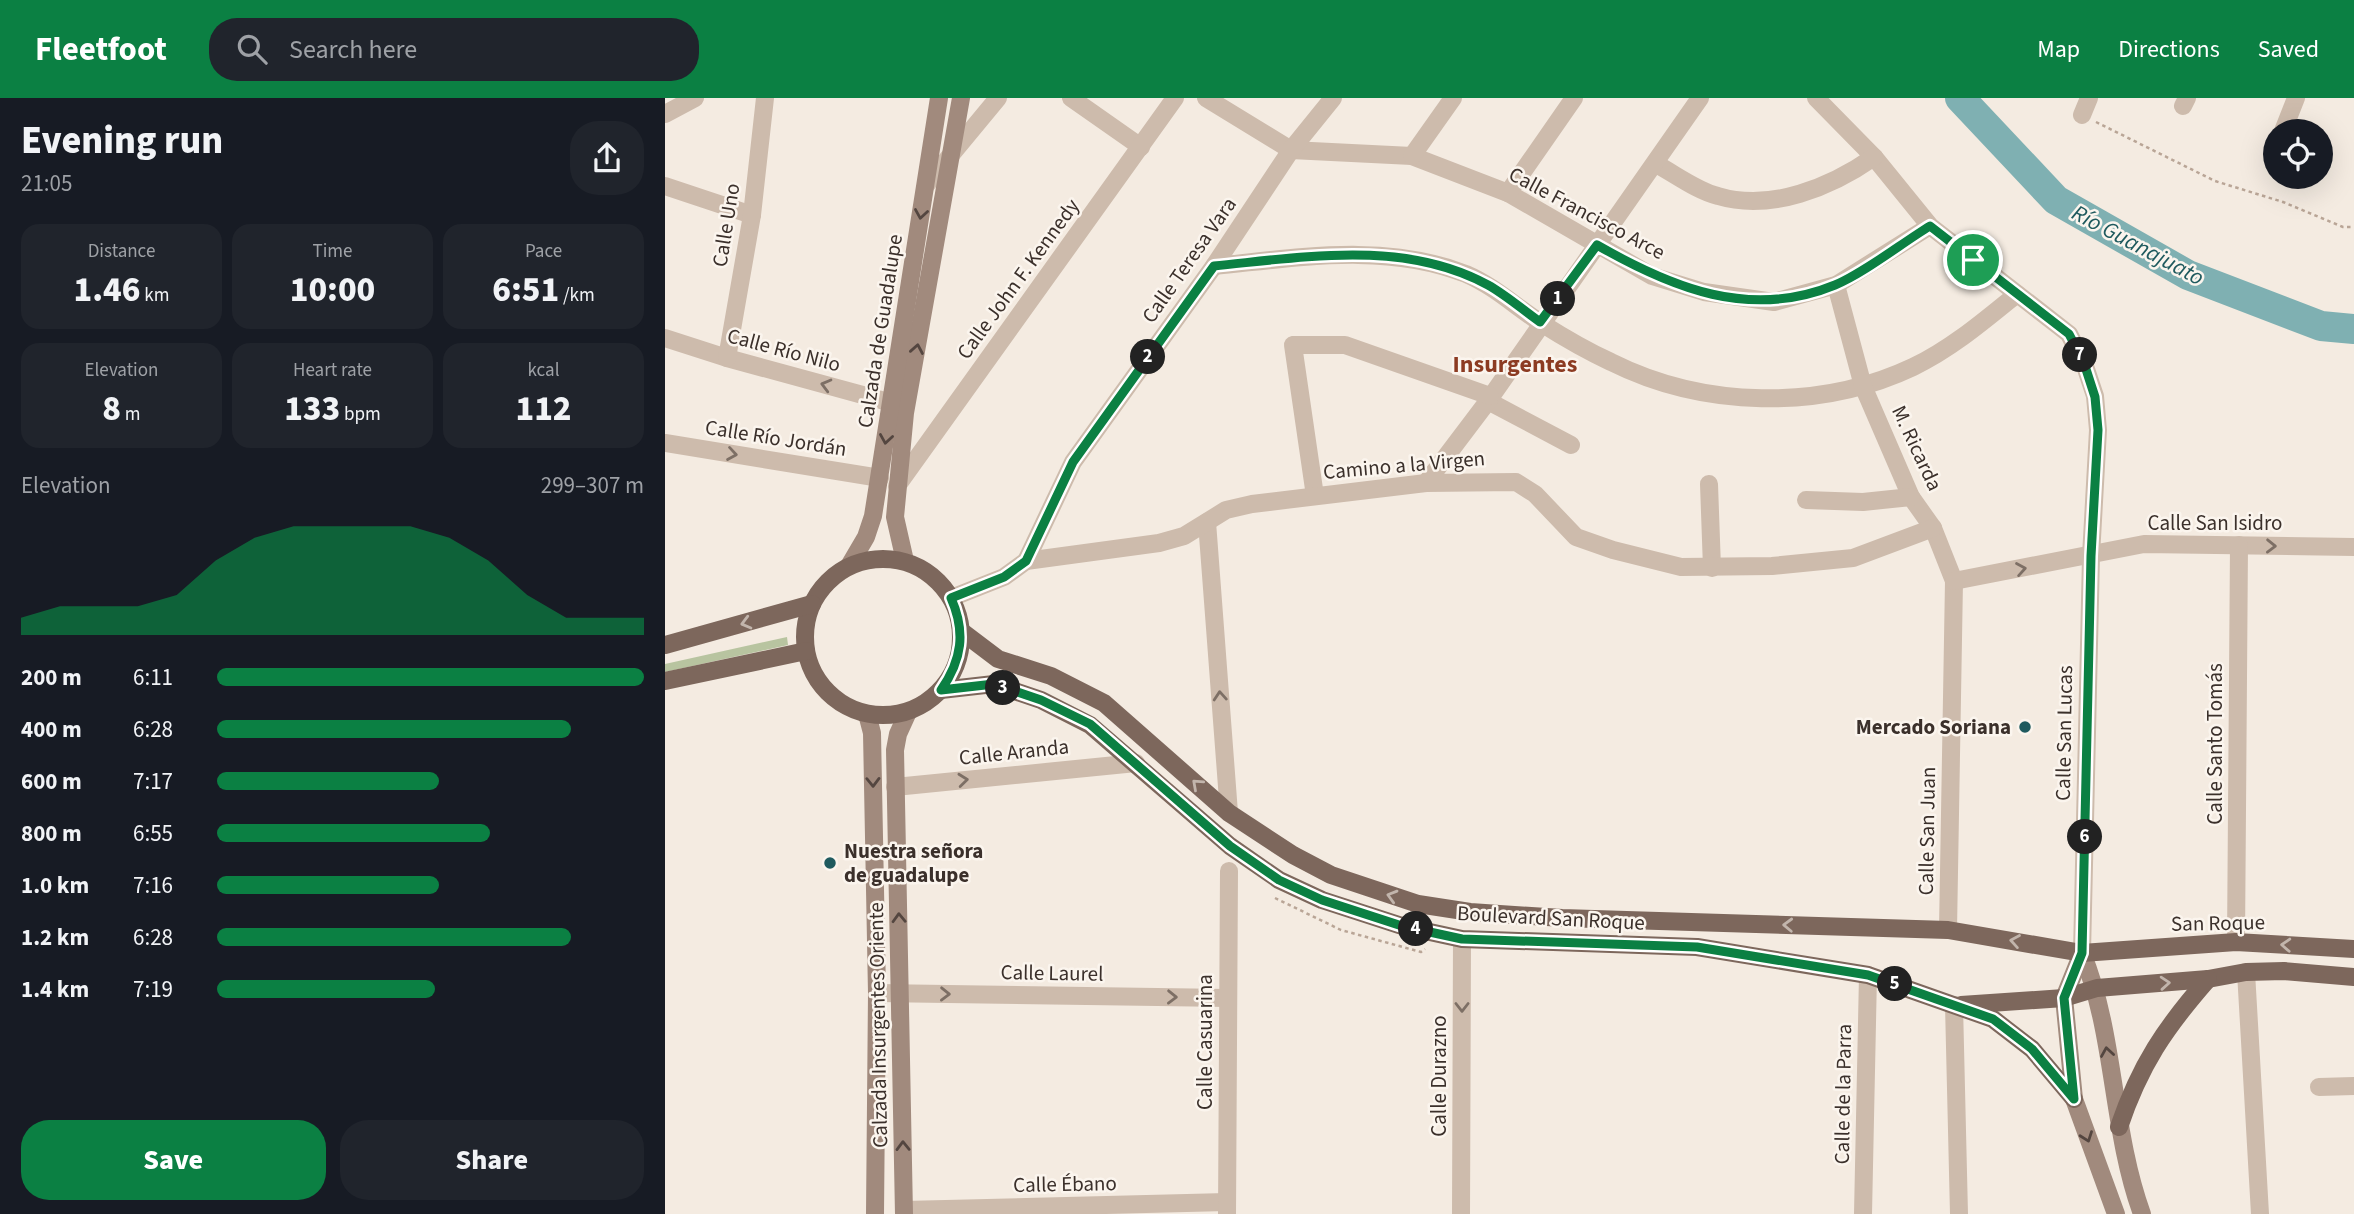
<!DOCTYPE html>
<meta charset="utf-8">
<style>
body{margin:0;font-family:"Source Sans 3",sans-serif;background:#20242c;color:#f1f3f6;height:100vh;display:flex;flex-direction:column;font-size:26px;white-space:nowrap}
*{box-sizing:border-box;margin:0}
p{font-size:23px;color:#9ea1a6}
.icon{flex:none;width:38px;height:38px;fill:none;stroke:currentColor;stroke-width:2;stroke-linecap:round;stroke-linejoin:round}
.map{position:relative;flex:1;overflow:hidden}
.sheet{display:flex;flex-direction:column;background:#171b24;width:665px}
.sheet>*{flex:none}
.fabs{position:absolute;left:1598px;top:21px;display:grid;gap:14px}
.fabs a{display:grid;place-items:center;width:70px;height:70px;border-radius:50%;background:#171b24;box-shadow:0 7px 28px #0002;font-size:35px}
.pin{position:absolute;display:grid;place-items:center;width:60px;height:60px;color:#fff;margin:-30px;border:4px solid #fff;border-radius:50%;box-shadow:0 2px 7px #0007}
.km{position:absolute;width:35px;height:35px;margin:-18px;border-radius:50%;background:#222;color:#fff;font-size:19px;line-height:35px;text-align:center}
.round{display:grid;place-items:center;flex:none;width:74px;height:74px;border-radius:28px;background:#20242c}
.summary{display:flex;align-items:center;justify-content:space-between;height:119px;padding:0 21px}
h1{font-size:38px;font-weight:800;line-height:52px}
.metrics{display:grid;grid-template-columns:repeat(3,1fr);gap:10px;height:119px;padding:7px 21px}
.metrics div{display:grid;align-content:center;border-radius:18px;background:#20242c;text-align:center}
.metrics b{font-size:35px;font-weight:800}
.metrics small{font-size:19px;font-weight:400}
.metrics p{font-size:19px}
.chart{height:196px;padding:14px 21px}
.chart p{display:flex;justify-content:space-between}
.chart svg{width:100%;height:126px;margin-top:7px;fill:#0b8043;opacity:.7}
.primary-button{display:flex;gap:14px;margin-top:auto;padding:14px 21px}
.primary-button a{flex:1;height:80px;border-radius:28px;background:#0b8043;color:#fff;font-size:28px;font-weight:800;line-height:80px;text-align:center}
.primary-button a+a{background:#20242c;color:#f1f3f6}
ul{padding:0 21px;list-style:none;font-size:23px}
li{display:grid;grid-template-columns:112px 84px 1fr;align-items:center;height:52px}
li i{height:18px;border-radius:9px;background:#0b8043}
header{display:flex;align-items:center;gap:42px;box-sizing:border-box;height:98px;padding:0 35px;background:#0b8043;color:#fff}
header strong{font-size:33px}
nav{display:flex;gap:38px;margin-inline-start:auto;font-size:24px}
.search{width:490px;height:63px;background:#20242c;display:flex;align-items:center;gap:18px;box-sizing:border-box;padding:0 24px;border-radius:28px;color:#9ea1a6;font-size:26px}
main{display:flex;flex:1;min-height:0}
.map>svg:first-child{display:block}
.garden{fill:#b8c4a0}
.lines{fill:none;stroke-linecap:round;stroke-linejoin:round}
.river{stroke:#7fb0b2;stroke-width:30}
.path{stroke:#b9a596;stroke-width:2.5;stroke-dasharray:3.5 3.5;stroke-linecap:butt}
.minor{stroke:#cdbbac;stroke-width:18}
.tertiary{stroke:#cdbbac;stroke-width:18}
.secondary{stroke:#a18a7d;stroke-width:18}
.primary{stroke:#7d675c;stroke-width:18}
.oneway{stroke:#544640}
.oneway2{stroke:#7d6f65}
.oneway3{stroke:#c2b5ac}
.route-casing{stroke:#fff;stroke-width:14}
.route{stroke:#0b8043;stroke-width:9}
.poi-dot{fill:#1f5a5e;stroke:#fbf5ee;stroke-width:2.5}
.labels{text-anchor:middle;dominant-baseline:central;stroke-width:5;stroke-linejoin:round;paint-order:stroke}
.street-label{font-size:21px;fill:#3b302b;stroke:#fbf5ee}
.poi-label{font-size:21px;font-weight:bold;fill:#3b302b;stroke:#fbf5ee;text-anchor:end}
.water-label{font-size:23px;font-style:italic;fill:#1f5a5e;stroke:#fbf5ee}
.quarter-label{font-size:24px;font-weight:bold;fill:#8c3b22;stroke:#fbf5ee}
</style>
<header>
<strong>Fleetfoot</strong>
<div class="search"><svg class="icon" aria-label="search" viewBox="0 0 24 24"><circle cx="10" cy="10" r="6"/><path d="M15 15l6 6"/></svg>Search here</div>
<nav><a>Map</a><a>Directions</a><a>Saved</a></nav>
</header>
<main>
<section class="sheet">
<div class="summary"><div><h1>Evening run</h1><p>21:05</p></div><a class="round"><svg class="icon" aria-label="share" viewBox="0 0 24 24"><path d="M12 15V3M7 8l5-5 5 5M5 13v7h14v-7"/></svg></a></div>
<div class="metrics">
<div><p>Distance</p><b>1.46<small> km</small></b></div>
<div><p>Time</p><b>10:00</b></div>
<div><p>Pace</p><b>6:51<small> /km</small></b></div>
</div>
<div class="metrics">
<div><p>Elevation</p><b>8<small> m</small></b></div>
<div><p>Heart rate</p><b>133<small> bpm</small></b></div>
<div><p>kcal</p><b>112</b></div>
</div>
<div class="chart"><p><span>Elevation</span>299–307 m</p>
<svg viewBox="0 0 160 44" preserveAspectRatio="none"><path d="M0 44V38L10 34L20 34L30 34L40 30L50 18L60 10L70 6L80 6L90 6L100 6L110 10L120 18L130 30L140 38L150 38L160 38V44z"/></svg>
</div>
<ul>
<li><b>200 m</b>6:11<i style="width:100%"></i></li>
<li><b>400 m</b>6:28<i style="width:83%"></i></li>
<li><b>600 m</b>7:17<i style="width:52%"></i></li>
<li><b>800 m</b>6:55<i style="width:64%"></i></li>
<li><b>1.0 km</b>7:16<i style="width:52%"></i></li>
<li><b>1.2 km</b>6:28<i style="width:83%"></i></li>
<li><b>1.4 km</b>7:19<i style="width:51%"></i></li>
</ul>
<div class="primary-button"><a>Save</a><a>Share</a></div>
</section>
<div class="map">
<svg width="1689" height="1116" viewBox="0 0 1689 1116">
<rect width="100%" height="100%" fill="#f4ebe1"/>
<path class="garden" d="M122,539L123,547L0,574V566Z"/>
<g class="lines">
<path class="river" d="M1295,0L1391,102L1523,177L1656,228L1689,231"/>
<g class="path">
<path d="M1431,24L1550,83L1618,104L1678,129H1689"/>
<path d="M610,800L676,832L756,854L760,851"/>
</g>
<g class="minor">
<path d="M406,0L476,49"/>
<path d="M541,0L626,52L747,58L843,95L987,178L1039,194L1109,204L1171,187L1265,128"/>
<path d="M1151,0L1209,59L1265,128L1404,236L1419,265L1430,298L1433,332L1426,458L1417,855"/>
<path d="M1518,8L1522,0"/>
<path d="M0,16L30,0"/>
<path d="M1417,17L1424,0"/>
<path d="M1618,33L1631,0"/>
<path d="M747,58L788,0"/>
<path d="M991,66C1010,76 1032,93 1053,98C1106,114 1166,89 1209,59"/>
<path d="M261,87L333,0"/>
<path d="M0,88L87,117"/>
<path d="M843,95L909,0"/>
<path d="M549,168C632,160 720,144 801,176C829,188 851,209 876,225C898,239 922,253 946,264C1038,310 1155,313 1248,269C1286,251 1320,222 1352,196"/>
<path d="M1171,187L1198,288L1246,399L1268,430L1289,483L1283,832"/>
<path d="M0,240L62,260L227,305"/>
<path d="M62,260L87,117L100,0"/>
<path d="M823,303L906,347"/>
<path d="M0,345L215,380"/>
<path d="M761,385L823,303L1035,0"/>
<path d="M1044,386L1047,470"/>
<path d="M232,388L510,0"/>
<path d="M650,398L628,247H680L825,298"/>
<path d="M1141,402L1198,404L1246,399"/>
<path d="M542,424L564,715"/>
<path d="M361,463L494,445L519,438L561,412L587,406L761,385L851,384L870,396L911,439L948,452L1016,469L1107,468L1188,460L1268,430"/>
<path d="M1289,483L1479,446L1689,449"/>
<path d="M230,689L471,665"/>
<path d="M1571,844L1574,447"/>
<path d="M1581,874L1595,1116"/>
<path d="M212,895L563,900"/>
<path d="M1289,907L1294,1116"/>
<path d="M1654,989L1689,988"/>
<path d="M239,1112L562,1104"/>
<path d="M562,1116L564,773"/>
<path d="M796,1116L797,841"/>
<path d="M1198,1116L1203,877"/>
</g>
<path class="tertiary" d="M286,500L339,479L361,463L408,364L549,168L626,52L668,0"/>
<g class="secondary">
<path d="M240,463L230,419L240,315L296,0"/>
<path d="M184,468L201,439L208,418L274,0"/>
<path d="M202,616L207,635L212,895L210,1116"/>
<path d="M1417,855L1399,900L1409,1001L1451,1116"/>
<path d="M1417,855C1451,938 1446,1031 1477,1116"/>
<path d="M239,1116L230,652L233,636L243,614"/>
</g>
<g class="primary">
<circle cx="218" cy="539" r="78"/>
<path d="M296,533L333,561L386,578L439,605L564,715L628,757L666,777L753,806L805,814L897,820L1283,832L1417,855L1571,844L1689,851"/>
<path d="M0,547L147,506"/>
<path d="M0,583L141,553"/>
<path d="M276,592L329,586L376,602L425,627L565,748L614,782L657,802L737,828L797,841L1032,849L1203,877L1328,921L1367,951L1409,1001"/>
<path d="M1296,907L1399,900L1432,890L1543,881L1581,874L1619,873L1689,879"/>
<path d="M1454,1029C1475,967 1500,930 1543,881"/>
</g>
</g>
<defs><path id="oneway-chevron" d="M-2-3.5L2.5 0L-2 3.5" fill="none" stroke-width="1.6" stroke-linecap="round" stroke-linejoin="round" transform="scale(1.75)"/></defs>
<g class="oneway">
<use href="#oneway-chevron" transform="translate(256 116) rotate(99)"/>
<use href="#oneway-chevron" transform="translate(252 251) rotate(-80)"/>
<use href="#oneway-chevron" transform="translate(221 341) rotate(99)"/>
<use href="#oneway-chevron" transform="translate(208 684) rotate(89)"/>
<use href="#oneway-chevron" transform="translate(234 820) rotate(-92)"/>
<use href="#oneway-chevron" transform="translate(1442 954) rotate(-99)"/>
<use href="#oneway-chevron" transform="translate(1422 1039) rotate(70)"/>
<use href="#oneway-chevron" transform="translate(238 1048) rotate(-91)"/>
</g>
<g class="oneway2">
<use href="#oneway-chevron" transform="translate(161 287) rotate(-165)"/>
<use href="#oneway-chevron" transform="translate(67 356) rotate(9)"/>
<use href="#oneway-chevron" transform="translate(1606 448) rotate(1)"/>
<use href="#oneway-chevron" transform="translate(1356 471) rotate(-10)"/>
<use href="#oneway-chevron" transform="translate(555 598) rotate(-94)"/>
<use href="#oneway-chevron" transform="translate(298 682) rotate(-6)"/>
<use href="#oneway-chevron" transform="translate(280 896) rotate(1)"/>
<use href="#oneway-chevron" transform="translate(507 899) rotate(1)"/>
<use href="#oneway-chevron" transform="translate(797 909) rotate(90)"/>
</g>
<g class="oneway3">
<use href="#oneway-chevron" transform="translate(81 525) rotate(165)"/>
<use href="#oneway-chevron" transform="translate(532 686) rotate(-138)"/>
<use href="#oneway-chevron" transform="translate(727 798) rotate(-164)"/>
<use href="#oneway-chevron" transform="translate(1123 827) rotate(-178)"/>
<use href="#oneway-chevron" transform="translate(1350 843) rotate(-170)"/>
<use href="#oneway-chevron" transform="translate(1621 847) rotate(-177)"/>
<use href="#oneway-chevron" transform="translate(1500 885) rotate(-4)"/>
</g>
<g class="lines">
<g class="route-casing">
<path id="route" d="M1265,128L1404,236L1419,265L1430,299L1433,332L1426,458L1417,855L1399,900L1409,1001L1367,951L1328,921L1203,877L1032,849L797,841L737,828L657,802L614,782L565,748L425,626L376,602L329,586L276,592C297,562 301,534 286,500L339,479L361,463L408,364L549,168C640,159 739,141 823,187C841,197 858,212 875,224L932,147C1007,190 1085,222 1170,187C1199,175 1237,145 1265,128Z"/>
</g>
<use href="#route" class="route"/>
</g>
<g class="poi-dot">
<circle cx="1360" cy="629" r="7"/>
<circle cx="165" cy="765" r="7"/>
</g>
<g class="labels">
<g class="street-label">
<text transform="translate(922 115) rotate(28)">Calle Francisco Arce</text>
<text transform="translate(61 127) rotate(-81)">Calle Uno</text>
<text transform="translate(524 162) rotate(-55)">Calle Teresa Vara</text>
<text transform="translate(353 181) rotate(-54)">Calle John F. Kennedy</text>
<text transform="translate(215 233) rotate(-81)">Calzada de Guadalupe</text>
<text transform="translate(119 252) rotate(15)">Calle Río Nilo</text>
<text transform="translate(111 340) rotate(9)">Calle Río Jordán</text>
<text transform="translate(1252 350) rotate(65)">M. Ricarda</text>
<text transform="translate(739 367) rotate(-5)">Camino a la Virgen</text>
<text x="1550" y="425">Calle San Isidro</text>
<text transform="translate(1399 635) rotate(-89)">Calle San Lucas</text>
<text transform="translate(1550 646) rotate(-90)">Calle Santo Tomás</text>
<text transform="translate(349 654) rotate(-6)">Calle Aranda</text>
<text transform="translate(1262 733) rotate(-89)">Calle San Juan</text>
<text transform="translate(886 820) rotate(3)">Boulevard San Roque</text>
<text transform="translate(1553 825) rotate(-1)">San Roque</text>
<text transform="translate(387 875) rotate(1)">Calle Laurel</text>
<text transform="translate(213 927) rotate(-91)">Calzada Insurgentes Oriente</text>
<text transform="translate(540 944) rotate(-90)">Calle Casuarina</text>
<text transform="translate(774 978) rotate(-90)">Calle Durazno</text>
<text transform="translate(1178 996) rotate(-89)">Calle de la Parra</text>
<text transform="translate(400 1086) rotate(-1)">Calle Ébano</text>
</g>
<g class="poi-label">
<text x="1346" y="629">Mercado Soriana</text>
<text x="179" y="753" text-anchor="start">Nuestra señora<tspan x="179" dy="24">de guadalupe</tspan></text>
</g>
<g class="water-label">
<text transform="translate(1473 147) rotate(28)">Río Guanajuato</text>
</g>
<g class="quarter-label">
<text x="850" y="266">Insurgentes</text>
</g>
</g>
</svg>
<div class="fabs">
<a><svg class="icon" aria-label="locate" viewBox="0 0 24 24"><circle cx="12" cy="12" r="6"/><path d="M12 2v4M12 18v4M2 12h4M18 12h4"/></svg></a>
</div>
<div class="pin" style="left:1308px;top:162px;background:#1e9e55"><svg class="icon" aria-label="arrive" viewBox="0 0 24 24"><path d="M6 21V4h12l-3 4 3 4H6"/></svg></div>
<b class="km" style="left:893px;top:201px">1</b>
<b class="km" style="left:483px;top:259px">2</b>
<b class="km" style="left:338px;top:590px">3</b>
<b class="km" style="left:751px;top:831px">4</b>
<b class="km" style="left:1230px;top:886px">5</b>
<b class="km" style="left:1420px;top:739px">6</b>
<b class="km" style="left:1415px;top:257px">7</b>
</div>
</main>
